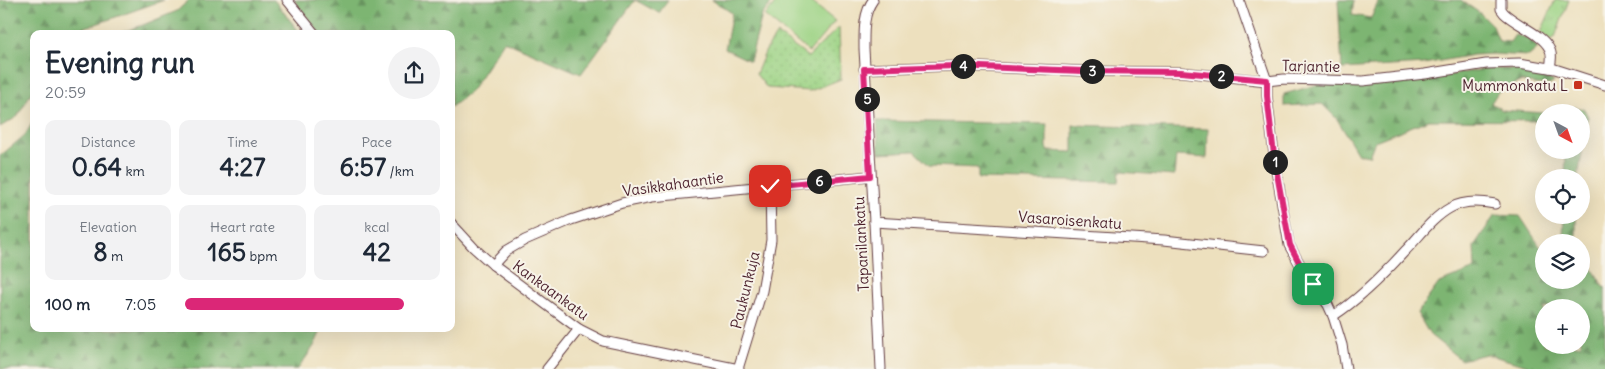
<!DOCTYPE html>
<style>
body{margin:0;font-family:Delius,sans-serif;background:#f2f2f3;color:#1f2937;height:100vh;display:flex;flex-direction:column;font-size:19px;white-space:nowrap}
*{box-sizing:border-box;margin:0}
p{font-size:16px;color:#747a83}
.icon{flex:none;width:28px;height:28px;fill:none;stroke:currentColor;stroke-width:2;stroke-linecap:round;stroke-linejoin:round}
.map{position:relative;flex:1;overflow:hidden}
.side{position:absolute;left:30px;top:30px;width:425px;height:302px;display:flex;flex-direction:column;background:#fff;border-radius:10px;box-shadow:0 5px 20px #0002}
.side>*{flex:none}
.needle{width:32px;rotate:139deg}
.fabs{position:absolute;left:1535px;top:104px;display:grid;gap:10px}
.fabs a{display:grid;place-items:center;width:55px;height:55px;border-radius:50%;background:#fff;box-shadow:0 5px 20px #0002;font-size:25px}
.pin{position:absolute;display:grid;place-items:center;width:42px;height:42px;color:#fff;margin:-21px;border-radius:10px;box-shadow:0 2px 8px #0006}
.km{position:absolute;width:25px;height:25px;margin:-12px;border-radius:50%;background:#222;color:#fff;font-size:14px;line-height:25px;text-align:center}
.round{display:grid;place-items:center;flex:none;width:52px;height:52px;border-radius:26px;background:#f2f2f3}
.head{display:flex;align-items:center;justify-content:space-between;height:85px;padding:0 15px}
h1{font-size:28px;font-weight:800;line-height:38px}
.stats{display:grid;grid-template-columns:repeat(3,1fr);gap:8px;height:85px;padding:5px 15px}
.stats div{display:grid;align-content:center;border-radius:10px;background:#f2f2f3;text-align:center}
.stats b{font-size:25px;font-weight:800}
.stats small{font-size:14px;font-weight:400}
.stats p{font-size:14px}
ul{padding:0 15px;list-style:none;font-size:16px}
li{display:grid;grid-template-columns:80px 60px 1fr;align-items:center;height:38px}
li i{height:12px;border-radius:6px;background:#db2777}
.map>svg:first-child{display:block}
.grass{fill:url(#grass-tufts);stroke:#737958}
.forest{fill:url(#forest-firs);stroke:#646a4e;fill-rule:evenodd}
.park{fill:url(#park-dots);stroke:#737958}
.pitch{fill:#9cd384;stroke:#737958}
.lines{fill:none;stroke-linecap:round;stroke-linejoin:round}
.minor-casing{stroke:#623c41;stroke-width:11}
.minor{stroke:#fff;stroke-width:9}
.route-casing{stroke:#fff;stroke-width:10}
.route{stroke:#db2777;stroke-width:6}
.poi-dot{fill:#c8321e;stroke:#f7f3e8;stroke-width:2}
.labels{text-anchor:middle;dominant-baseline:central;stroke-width:4;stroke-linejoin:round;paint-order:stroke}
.street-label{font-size:15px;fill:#4a1f2b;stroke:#f7f3e8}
.poi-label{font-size:15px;fill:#4a1f2b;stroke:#f7f3e8;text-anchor:end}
</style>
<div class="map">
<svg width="1605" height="369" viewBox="0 0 1605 369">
<defs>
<pattern id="grass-tufts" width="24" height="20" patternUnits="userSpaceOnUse" patternTransform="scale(1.25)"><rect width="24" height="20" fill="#9cd384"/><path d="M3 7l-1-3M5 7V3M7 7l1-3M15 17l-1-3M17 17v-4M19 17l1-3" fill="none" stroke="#88b572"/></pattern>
<pattern id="forest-firs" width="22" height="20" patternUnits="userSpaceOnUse" patternTransform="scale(1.25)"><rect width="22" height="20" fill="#7db572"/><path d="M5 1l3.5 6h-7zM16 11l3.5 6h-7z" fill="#68935e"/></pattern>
<pattern id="park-dots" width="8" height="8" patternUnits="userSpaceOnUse" patternTransform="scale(1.25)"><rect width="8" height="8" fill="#9cd384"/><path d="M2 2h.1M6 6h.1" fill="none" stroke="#88b572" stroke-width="1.8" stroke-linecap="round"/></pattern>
</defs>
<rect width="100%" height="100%" fill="#f7f3e8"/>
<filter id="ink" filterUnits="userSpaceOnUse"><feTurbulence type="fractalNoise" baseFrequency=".02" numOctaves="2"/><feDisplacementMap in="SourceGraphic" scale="10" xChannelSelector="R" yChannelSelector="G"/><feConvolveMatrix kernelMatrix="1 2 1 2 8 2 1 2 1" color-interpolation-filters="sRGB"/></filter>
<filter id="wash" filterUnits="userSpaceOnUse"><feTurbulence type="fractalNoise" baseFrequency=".0096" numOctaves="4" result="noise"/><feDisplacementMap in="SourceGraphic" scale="20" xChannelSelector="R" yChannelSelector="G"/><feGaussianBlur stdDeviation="1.12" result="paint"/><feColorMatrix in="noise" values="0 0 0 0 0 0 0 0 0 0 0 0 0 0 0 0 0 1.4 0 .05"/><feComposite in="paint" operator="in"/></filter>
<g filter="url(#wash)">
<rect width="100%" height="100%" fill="#ede0be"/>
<path class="grass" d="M1555,0H1569L1555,37L1551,40L1541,32Z"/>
<g class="forest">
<path d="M0,0H164L99,23L79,29L71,34H34V88L17,117L0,127Z"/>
<path d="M189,0H274L301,34H117L143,25L177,11Z"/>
<path d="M294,0H668L659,13L635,0L581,74L504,41L471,91L451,107V34H320Z"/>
<path d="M712,0H774L762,15L750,61L725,49L732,13Z"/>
<path d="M1338,0H1354L1352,15L1371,18L1379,0H1461L1481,14L1493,26L1499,41L1510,42L1515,35L1528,38L1538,48L1529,56L1493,54L1473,55L1424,64L1342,69Z"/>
<path d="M1484,69H1521L1549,76V79L1554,82L1550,85L1533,84L1522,81L1498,92L1491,103L1502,110L1544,113V121L1428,120L1375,141L1369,156L1358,154L1337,119L1322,104L1284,106V94L1320,84L1416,81Z"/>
<path d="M1574,107L1584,109L1588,117L1578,177H1565L1566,150H1581V112H1552L1571,111Z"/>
<path d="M34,120V329H322L314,346L298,369H0V156L25,135Z"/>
<path d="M877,121L1047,124V151L1073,152V125L1208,129L1207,158L1176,156L1174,176L1119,172L1118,182L978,179V168L930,166L914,151L879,153Z"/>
<path d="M1495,215L1520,216L1541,248L1544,247V280H1581V249L1604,288L1605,287V369H1529L1528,366L1486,354L1461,360L1430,335L1417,313L1439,283L1475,269L1474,246ZM1544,308H1581V345H1544Z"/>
<path d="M1564,215H1576V237L1579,242H1553L1563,237Z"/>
</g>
<path class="park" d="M839,27L841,79L810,91L767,88L756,74L766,50L777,34L808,57Z"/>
<path class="pitch" d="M778,0H809L835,21L809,52L765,16Z"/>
</g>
<g filter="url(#ink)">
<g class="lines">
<g class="minor-casing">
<g id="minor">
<path d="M287,0L315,34"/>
<path d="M873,0C863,14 864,32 864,49L874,222L881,369"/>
<path d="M1239,0L1267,81V96L1275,163L1289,245L1302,268L1328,305L1333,316L1342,345L1346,369"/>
<path d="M1501,0V9L1504,13C1515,24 1542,34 1549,48C1553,54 1551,62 1550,68"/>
<path d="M864,69L956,66L1083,71L1181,72L1267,81L1284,79L1363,81L1425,74L1486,64L1519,63L1555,69L1605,85"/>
<path d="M874,222L1164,240L1264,251"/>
<path d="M451,223L474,248L493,265L579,329L603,341L739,369"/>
<path d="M493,265L506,251L525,240L571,220L622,203L652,197L870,176"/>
<path d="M1333,316C1358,300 1385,273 1405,251C1419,237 1432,218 1450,208C1464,200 1480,201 1495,204"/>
<path d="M547,369L579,329"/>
<path d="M738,369L762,291L771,240L770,186"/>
</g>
</g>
<use href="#minor" class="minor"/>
</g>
</g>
<g class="lines" filter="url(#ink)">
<g class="route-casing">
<path id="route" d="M770,186L870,176L864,69L956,66L1083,71L1181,72L1267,80V96L1275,163L1290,245L1302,268L1313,284"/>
</g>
<use href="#route" class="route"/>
</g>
<rect class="poi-dot" x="1573" y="80" width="10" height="10" rx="2.5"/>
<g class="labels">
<g class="street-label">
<text transform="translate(1311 66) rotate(1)">Tarjantie</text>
<text transform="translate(673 184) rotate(-8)">Vasikkahaantie</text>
<text transform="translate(1070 220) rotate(4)">Vasaroisenkatu</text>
<text transform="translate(861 244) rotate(-93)">Tapanilankatu</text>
<text transform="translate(551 290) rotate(36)">Kankaankatu</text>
<text transform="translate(745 290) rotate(-76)">Paukunkuja</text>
</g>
<g class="poi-label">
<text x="1568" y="85">Mummonkatu L</text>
</g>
</g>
</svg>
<div class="fabs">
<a><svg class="needle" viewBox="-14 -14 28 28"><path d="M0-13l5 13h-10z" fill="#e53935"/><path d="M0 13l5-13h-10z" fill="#747a83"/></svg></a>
<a><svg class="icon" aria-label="locate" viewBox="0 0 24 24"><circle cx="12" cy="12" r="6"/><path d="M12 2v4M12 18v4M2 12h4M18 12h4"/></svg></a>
<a><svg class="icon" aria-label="layers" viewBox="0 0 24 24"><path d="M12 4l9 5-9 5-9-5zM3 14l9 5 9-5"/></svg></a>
<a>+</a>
</div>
<div class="pin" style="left:1313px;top:284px;background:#1e9e55"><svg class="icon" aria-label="arrive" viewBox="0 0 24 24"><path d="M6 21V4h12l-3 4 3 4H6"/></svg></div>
<div class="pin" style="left:770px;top:186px;background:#d93025"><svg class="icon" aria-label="check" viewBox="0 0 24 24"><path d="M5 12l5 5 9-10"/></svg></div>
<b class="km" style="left:1275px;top:162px">1</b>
<b class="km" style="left:1221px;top:76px">2</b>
<b class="km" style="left:1092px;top:71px">3</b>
<b class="km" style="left:963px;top:66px">4</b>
<b class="km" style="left:867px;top:99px">5</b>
<b class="km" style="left:819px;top:181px">6</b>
<section class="side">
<div class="head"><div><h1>Evening run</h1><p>20:59</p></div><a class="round"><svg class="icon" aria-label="share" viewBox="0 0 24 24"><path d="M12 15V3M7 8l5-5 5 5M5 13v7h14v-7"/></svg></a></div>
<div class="stats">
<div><p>Distance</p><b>0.64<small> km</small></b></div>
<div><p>Time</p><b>4:27</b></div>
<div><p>Pace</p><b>6:57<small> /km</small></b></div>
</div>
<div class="stats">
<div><p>Elevation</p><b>8<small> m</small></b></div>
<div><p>Heart rate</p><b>165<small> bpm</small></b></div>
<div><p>kcal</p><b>42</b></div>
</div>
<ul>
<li><b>100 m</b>7:05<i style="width:86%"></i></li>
</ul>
</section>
</div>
